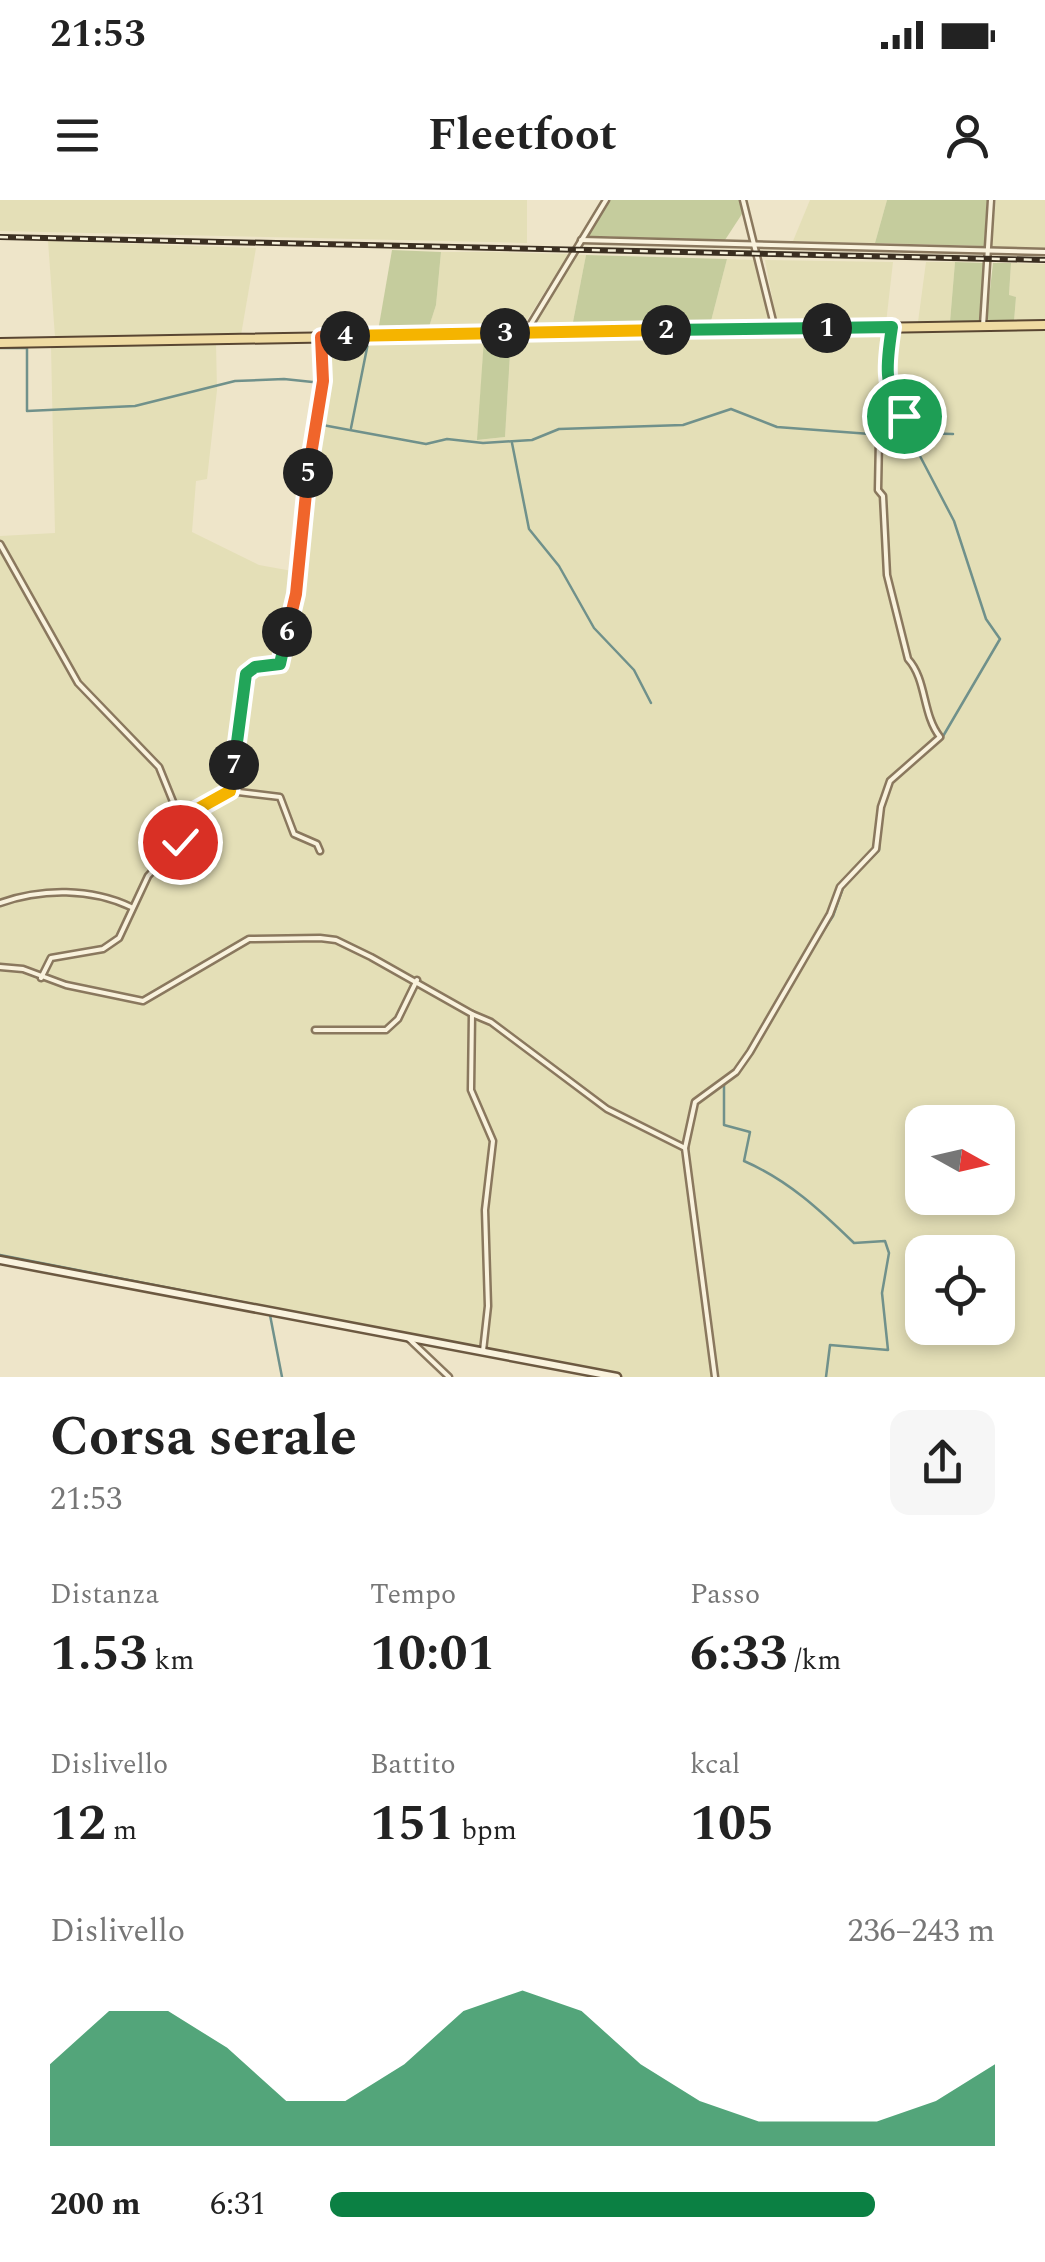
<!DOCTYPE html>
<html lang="it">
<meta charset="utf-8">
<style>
body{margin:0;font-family:Spectral,serif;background:#f6f6f6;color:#222;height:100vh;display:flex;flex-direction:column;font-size:38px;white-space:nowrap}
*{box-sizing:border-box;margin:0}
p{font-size:32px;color:#767676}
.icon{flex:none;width:55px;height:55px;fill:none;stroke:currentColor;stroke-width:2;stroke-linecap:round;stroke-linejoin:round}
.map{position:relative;height:1177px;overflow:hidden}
.details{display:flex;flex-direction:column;background:#fff;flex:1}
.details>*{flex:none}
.needle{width:65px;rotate:98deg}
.controls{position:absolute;left:905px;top:905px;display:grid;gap:20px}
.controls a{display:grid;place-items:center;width:110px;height:110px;border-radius:20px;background:#fff;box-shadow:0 5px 15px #0003;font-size:50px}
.pin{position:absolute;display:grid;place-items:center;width:85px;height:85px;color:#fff;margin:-42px;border:5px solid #fff;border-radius:50%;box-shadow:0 2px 10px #0007}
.km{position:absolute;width:50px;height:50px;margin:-25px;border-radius:50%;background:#222;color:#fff;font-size:28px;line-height:50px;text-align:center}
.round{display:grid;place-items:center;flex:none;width:105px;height:105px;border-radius:20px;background:#f6f6f6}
.summary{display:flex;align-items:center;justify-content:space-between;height:170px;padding:0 50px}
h1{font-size:55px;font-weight:700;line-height:75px}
.figures{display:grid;grid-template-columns:repeat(3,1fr);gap:15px;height:170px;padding:10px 50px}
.figures div{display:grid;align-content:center}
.figures b{font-size:50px;font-weight:700}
.figures small{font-size:28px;font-weight:400}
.figures p{font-size:28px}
.chart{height:280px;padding:20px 50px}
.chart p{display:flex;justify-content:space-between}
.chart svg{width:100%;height:180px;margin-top:10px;fill:#0b8043;opacity:.7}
ul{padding:0 50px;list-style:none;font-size:32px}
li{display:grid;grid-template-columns:160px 120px 1fr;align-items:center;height:75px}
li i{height:25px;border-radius:12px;background:#0b8043}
.status{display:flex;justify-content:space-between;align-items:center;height:70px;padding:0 50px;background:#fff;direction:ltr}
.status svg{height:28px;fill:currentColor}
header{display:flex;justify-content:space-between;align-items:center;height:130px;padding:0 50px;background:#fff;font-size:45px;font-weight:700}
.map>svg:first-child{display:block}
.farmland{fill:#e4dfb7;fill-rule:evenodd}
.green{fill:#c5cc9d}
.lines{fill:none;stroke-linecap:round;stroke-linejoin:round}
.stream{stroke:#70918b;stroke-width:2.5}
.street-casing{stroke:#8a785e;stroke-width:9}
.secondary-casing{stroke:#6c5941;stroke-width:11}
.primary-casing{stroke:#594632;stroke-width:12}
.street{stroke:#f9f2dd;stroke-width:4}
.secondary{stroke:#f9f2dd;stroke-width:6}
.primary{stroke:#efdba3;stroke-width:8}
.rail-casing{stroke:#3b2f21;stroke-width:6}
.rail{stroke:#f5efd9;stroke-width:2.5;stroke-dasharray:8;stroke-linecap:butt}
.split-1-casing{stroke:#fff;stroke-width:20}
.split-2-casing{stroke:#fff;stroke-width:20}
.split-3-casing{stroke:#fff;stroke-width:20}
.split-4-casing{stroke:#fff;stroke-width:20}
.split-5-casing{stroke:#fff;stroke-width:20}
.split-6-casing{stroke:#fff;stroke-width:20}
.split-7-casing{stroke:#fff;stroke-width:20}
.split-8-casing{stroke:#fff;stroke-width:20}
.split-1{stroke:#22a559;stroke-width:12}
.split-2{stroke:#22a559;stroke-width:12}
.split-3{stroke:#f5b400;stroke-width:12}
.split-4{stroke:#f5b400;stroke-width:12}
.split-5{stroke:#f0652b;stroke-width:12}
.split-6{stroke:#f0652b;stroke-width:12}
.split-7{stroke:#22a559;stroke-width:12}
.split-8{stroke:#f5b400;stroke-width:12}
</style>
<div class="status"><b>21:53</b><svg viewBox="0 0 49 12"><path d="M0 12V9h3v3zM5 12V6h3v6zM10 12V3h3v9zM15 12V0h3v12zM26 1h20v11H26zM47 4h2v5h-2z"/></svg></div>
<header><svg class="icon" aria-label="menu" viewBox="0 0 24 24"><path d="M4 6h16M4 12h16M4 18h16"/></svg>Fleetfoot<svg class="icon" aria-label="person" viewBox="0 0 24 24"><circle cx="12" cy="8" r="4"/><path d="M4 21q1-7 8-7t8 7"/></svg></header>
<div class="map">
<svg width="1045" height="1177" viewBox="0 0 1045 1177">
<rect width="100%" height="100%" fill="#eee5c9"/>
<g class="farmland">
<path d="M0,0H527V43L0,31Z"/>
<path d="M810,0H887L875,43L793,41Z"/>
<path d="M996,0H1045V49L991,47Z"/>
<path d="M48,41L256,48L241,135L55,137Z"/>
<path d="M441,52H490L569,54L521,129L428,130L436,105Z"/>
<path d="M575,55H586L572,127H533Z"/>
<path d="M727,59L756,60L770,124L710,125Z"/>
<path d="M765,60L893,62L886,123H777Z"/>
<path d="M926,62H955L950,122H918Z"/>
<path d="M1011,63L1045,64V121H1014L1016,97L1009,96Z"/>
<path d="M1045,129V1177H611L0,1058V336L55,333L51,146L216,143L217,190L207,279L196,281L192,332L259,365L292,371L300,368L317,221L333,145L340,140L484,138L478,240L505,237L511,137ZM922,922H998V998H922ZM922,1052H998V1128H922Z"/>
</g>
<g class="green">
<path d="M610,0H740L742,14L725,40L586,36Z"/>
<path d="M887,0H987L984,46L875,43Z"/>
<path d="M392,50L441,52L436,105L428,130L378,131Z"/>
<path d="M586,55L727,59L710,125L572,127Z"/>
<path d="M955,62L985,63L981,122H950Z"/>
<path d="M993,63H1011L1009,95L1016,97L1014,121L989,122L987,117Z"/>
<path d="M511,137L505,237L477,240L484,138Z"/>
</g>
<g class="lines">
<g class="stream">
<path d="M0,148H27V211L135,206L235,181L284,179L322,183L317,224L426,244L447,239L483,243L532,240L559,229L683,225L731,209L777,227L910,237L916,233L953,234"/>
<path d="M351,228L368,143"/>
<path d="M910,237L954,321L986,419L1000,439L942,538L916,561"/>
<path d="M512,243L529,329L559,366L594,428L634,470L651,503"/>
<path d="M883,608L892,582"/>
<path d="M853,676L879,650L880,630"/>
<path d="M814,745L833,716L844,685"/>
<path d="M784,796L810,751"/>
<path d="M743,865L765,829"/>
<path d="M724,884V925L750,932L744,961C788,980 820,1010 854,1043L885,1041L889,1053L882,1093L888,1150L830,1145L826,1177"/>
<path d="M0,1055L267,1107"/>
<path d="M270,1115L282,1177"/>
</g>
<g class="street-casing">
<g id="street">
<path d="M743,0L775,129"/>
<path d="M581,40L1045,52"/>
<path d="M983,126L991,0"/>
<path d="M526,132L606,0"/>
<path d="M0,344L78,483L159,567L178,614L185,617"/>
<path d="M230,591L247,474L255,467L280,463C293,408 300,354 304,297C308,242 323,192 321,137"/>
<path d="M0,703C42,688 91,688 131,707"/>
<path d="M0,767L23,769L66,785L143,801L249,739L320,738L336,740L371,757L472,814L471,890L493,941L485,1010L488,1106L483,1151"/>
<path d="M41,778L51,758L103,749L119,738L148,676L179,642L185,617L230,591L280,597L294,634L317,644L320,651"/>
<path d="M472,814L491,822L607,909L685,948"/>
<path d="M315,830H386L398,819L417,780"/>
<path d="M409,1139L449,1177"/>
<path d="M715,1177L685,948L695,902L736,872L750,852L830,714L840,687L876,649L881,607L890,581L940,537C922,514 927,480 908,459L887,375L883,296L878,290L879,239L902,238L908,230L891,200L885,163L892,127"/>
</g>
</g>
<g class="secondary-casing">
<path id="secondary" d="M0,1060L617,1177"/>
</g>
<g class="primary-casing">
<path id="primary" d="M0,143L1045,125"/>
</g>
<use href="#street" class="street"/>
<use href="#secondary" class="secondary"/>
<use href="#primary" class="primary"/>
<g class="rail-casing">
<path id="rail" d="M0,37L1045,60"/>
</g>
<use href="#rail" class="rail"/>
</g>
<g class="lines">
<g class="split-1-casing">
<path id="split-1" d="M827,128L892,127C887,159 882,189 904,216"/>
</g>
<g class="split-2-casing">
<path id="split-2" d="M666,130L827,128"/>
</g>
<g class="split-3-casing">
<path id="split-3" d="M505,133L666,130"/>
</g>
<g class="split-4-casing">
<path id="split-4" d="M345,136L505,133"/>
</g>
<g class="split-5-casing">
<path id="split-5" d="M308,273L323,181L321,137L345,136"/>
</g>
<g class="split-6-casing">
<path id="split-6" d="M287,432L296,394L308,273"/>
</g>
<g class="split-7-casing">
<path id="split-7" d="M234,565L246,474L255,467L280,464L287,432"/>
</g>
<g class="split-8-casing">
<path id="split-8" d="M180,642L185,616L230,591L234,565"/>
</g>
<use href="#split-1" class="split-1"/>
<use href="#split-2" class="split-2"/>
<use href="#split-3" class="split-3"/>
<use href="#split-4" class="split-4"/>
<use href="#split-5" class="split-5"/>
<use href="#split-6" class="split-6"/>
<use href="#split-7" class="split-7"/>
<use href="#split-8" class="split-8"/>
</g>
</svg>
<div class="controls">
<a><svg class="needle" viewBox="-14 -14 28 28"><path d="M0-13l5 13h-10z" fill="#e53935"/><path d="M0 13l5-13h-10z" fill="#767676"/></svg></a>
<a><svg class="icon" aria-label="locate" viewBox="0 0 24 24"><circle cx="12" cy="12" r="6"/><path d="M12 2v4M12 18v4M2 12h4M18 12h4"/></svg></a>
</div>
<div class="pin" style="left:904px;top:216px;background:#1e9e55"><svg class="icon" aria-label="arrive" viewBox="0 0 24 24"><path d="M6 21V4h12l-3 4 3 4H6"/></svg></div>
<div class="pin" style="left:180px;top:642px;background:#d93025"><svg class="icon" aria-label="check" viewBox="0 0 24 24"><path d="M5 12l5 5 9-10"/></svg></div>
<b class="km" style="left:827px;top:128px">1</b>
<b class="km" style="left:666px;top:130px">2</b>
<b class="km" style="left:505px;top:133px">3</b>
<b class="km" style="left:345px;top:136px">4</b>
<b class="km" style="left:308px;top:273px">5</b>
<b class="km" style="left:287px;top:432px">6</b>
<b class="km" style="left:234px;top:565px">7</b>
</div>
<section class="details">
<div class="summary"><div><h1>Corsa serale</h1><p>21:53</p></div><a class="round"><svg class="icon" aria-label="share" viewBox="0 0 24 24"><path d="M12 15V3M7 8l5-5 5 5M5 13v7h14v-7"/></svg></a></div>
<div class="figures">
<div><p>Distanza</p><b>1.53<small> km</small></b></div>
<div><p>Tempo</p><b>10:01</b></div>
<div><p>Passo</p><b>6:33<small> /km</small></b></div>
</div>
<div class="figures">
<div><p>Dislivello</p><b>12<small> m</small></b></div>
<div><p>Battito</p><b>151<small> bpm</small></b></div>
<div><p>kcal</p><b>105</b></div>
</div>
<div class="chart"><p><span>Dislivello</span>236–243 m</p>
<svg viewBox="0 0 160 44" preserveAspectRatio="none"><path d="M0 44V24L10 11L20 11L30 20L40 33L50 33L60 24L70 11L80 6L90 11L100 24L110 33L120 38L130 38L140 38L150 33L160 24V44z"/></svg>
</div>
<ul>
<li><b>200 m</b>6:31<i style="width:82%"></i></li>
</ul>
</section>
